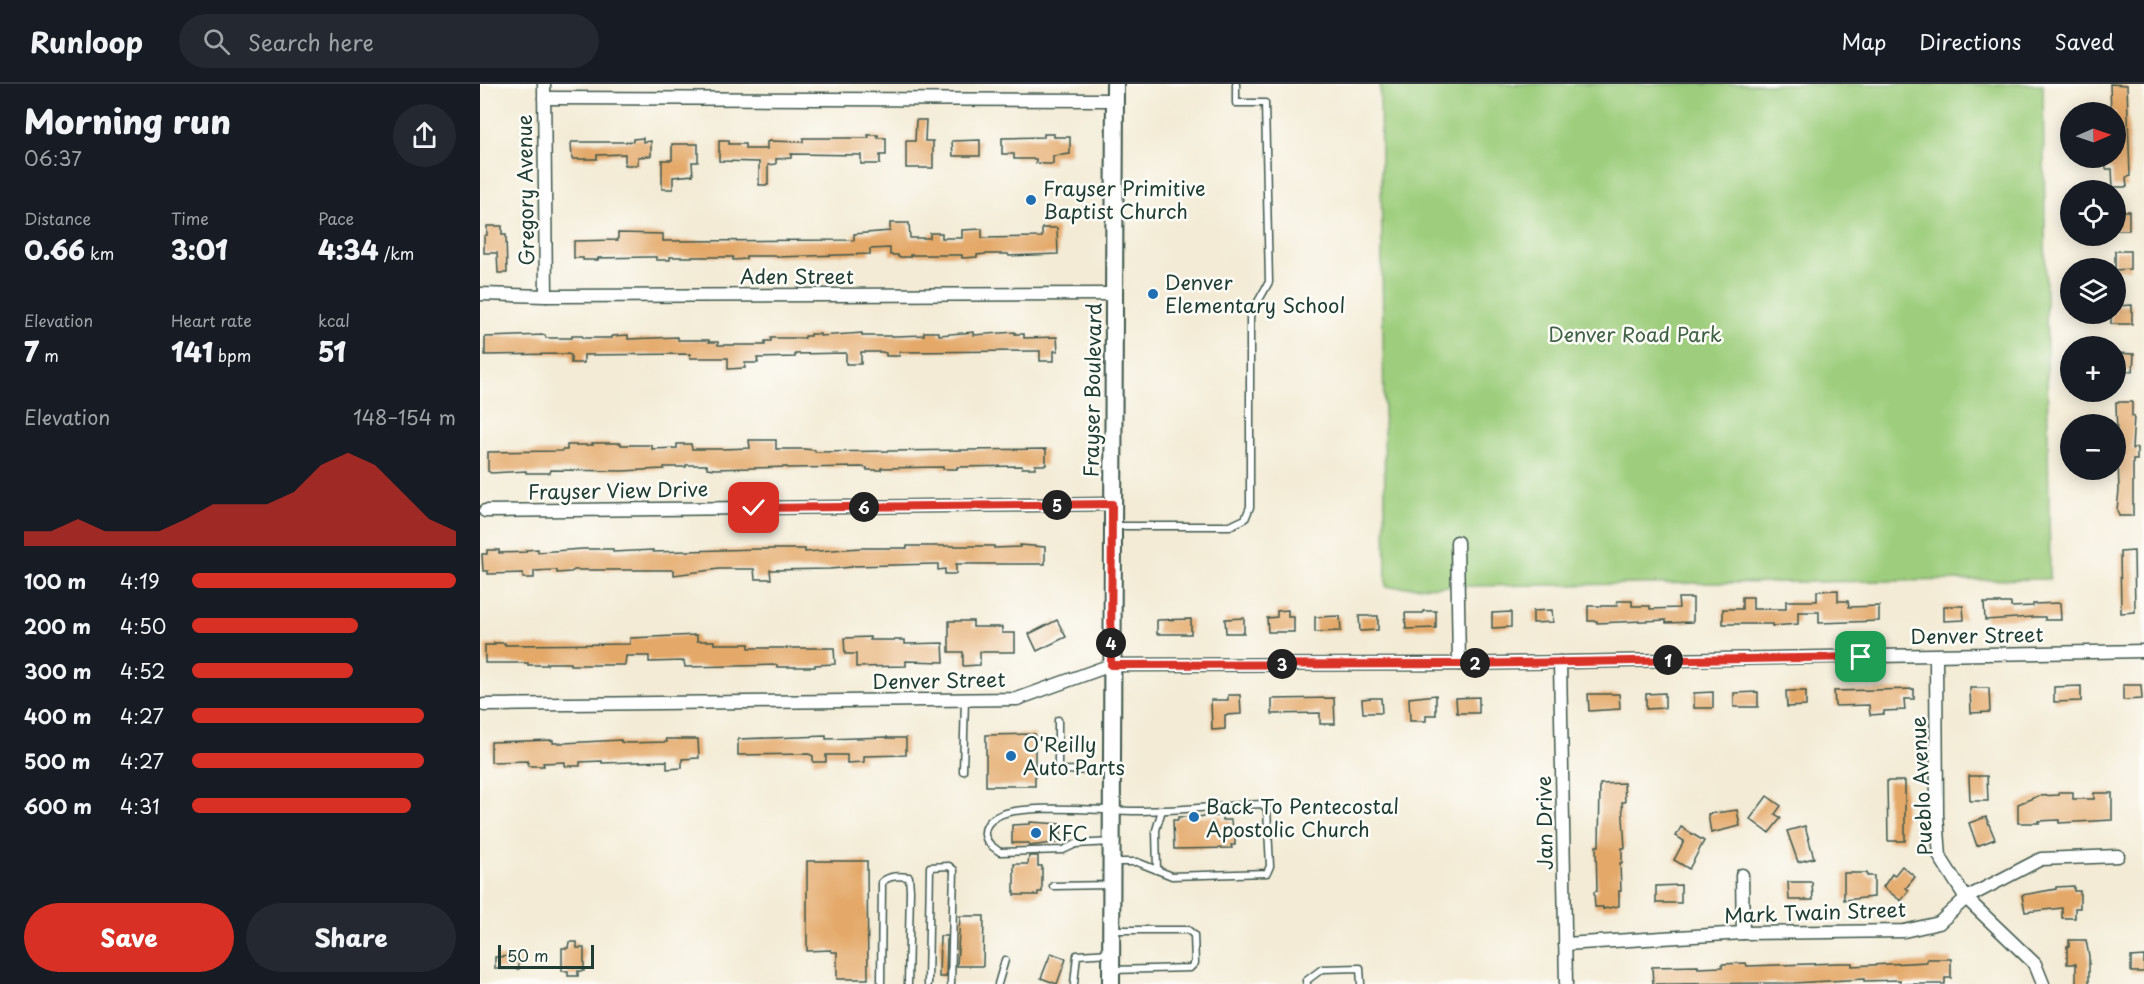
<!DOCTYPE html>
<meta charset="utf-8">
<style>
body{margin:0;font-family:"Playpen Sans",sans-serif;background:#242831;color:#f1f3f6;height:100vh;display:flex;flex-direction:column;font-size:22px;white-space:nowrap}
*{box-sizing:border-box;margin:0}
p{font-size:20px;color:#9ea1a6}
.icon{flex:none;width:33px;height:33px;fill:none;stroke:currentColor;stroke-width:2;stroke-linecap:round;stroke-linejoin:round}
.map{position:relative;flex:1;overflow:hidden}
.drawer{display:flex;flex-direction:column;background:#171b24;width:480px}
.drawer>*{flex:none}
.needle{width:39px;rotate:88deg}
.controls{position:absolute;left:1580px;top:18px;display:grid;gap:12px}
.controls a{display:grid;place-items:center;width:66px;height:66px;border-radius:50%;background:#171b24;box-shadow:0 3px 15px #0003;font-size:30px}
.scale{position:absolute;left:18px;bottom:15px;width:96px;box-sizing:border-box;padding-left:6px;border:3px solid #1f3d34;border-top:0;font-size:16px;line-height:21px;white-space:nowrap;color:#1f3d34;-webkit-text-stroke:4px #fdfcf7;paint-order:stroke}
.pin{position:absolute;display:grid;place-items:center;width:51px;height:51px;color:#fff;margin:-26px;border-radius:12px;box-shadow:0 3px 9px #0006}
.km{position:absolute;width:30px;height:30px;margin:-15px;border-radius:50%;background:#222;color:#fff;font-size:16px;line-height:30px;text-align:center}
.round{display:grid;place-items:center;flex:none;width:63px;height:63px;border-radius:32px;background:#242831}
.headline{display:flex;align-items:center;justify-content:space-between;height:102px;padding:0 24px}
h1{font-size:33px;font-weight:800;line-height:45px}
.stats{display:grid;grid-template-columns:repeat(3,1fr);gap:9px;height:102px;padding:6px 24px}
.stats div{display:grid;align-content:center}
.stats b{font-size:26px;font-weight:800}
.stats small{font-size:16px;font-weight:400}
.stats p{font-size:16px}
.chart{height:168px;padding:12px 24px}
.chart p{display:flex;justify-content:space-between}
.chart svg{width:100%;height:108px;margin-top:6px;fill:#d93025;opacity:.7}
.button{display:flex;gap:12px;margin-top:auto;padding:12px 24px}
.button a{flex:1;height:69px;border-radius:36px;background:#d93025;color:#fff;font-size:24px;font-weight:800;line-height:69px;text-align:center}
.button a+a{background:#242831;color:#f1f3f6}
ul{padding:0 24px;list-style:none;font-size:20px}
li{display:grid;grid-template-columns:96px 72px 1fr;align-items:center;height:45px}
li i{height:15px;border-radius:8px;background:#d93025}
header{display:flex;align-items:center;gap:36px;box-sizing:border-box;height:84px;padding:0 30px;background:#171b24;border-bottom:2px solid #363941}
header strong{font-size:28px}
nav{display:flex;gap:33px;margin-inline-start:auto;font-size:21px}
.search{width:420px;height:54px;background:#242831;display:flex;align-items:center;gap:15px;box-sizing:border-box;padding:0 21px;border-radius:33px;color:#9ea1a6;font-size:22px}
main{display:flex;flex:1;min-height:0}
.map>svg:first-child{display:block}
.green{fill:#9ece7d;stroke:#5e8658;stroke-width:1.5}
.building{fill:#e4a969}
.lines{fill:none;stroke-linecap:round;stroke-linejoin:round}
.service-casing{stroke:#3f574c;stroke-width:9}
.minor-casing{stroke:#3f574c;stroke-width:15}
.secondary-casing{stroke:#3f574c;stroke-width:20}
.service{stroke:#fff;stroke-width:6}
.minor{stroke:#fff;stroke-width:12}
.secondary{stroke:#fff;stroke-width:16}
.route-casing{stroke:#fff;stroke-width:12}
.route{stroke:#d93025;stroke-width:8}
.poi-dot{fill:#1f6fb2;stroke:#fdfcf7;stroke-width:2}
.labels{text-anchor:middle;dominant-baseline:central;stroke-width:5;stroke-linejoin:round;paint-order:stroke}
.poi-label{font-size:20px;fill:#1f3d34;stroke:#fdfcf7;text-anchor:start}
.street-label{font-size:20px;fill:#1f3d34;stroke:#fdfcf7}
.park-label{font-size:20px;fill:#3f6146;stroke:#fdfcf7}
</style>
<header>
<strong>Runloop</strong>
<div class="search"><svg class="icon" aria-label="search" viewBox="0 0 24 24"><circle cx="10" cy="10" r="6"/><path d="M15 15l6 6"/></svg>Search here</div>
<nav><a>Map</a><a>Directions</a><a>Saved</a></nav>
</header>
<main>
<section class="drawer">
<div class="headline"><div><h1>Morning run</h1><p>06:37</p></div><a class="round"><svg class="icon" aria-label="share" viewBox="0 0 24 24"><path d="M12 15V3M7 8l5-5 5 5M5 13v7h14v-7"/></svg></a></div>
<div class="stats">
<div><p>Distance</p><b>0.66<small> km</small></b></div>
<div><p>Time</p><b>3:01</b></div>
<div><p>Pace</p><b>4:34<small> /km</small></b></div>
</div>
<div class="stats">
<div><p>Elevation</p><b>7<small> m</small></b></div>
<div><p>Heart rate</p><b>141<small> bpm</small></b></div>
<div><p>kcal</p><b>51</b></div>
</div>
<div class="chart"><p><span>Elevation</span>148–154 m</p>
<svg viewBox="0 0 160 44" preserveAspectRatio="none"><path d="M0 44V38L10 38L20 33L30 38L40 38L50 38L60 33L70 27L80 27L90 27L100 22L110 11L120 6L130 11L140 22L150 33L160 38V44z"/></svg>
</div>
<ul>
<li><b>100 m</b>4:19<i style="width:100%"></i></li>
<li><b>200 m</b>4:50<i style="width:63%"></i></li>
<li><b>300 m</b>4:52<i style="width:61%"></i></li>
<li><b>400 m</b>4:27<i style="width:88%"></i></li>
<li><b>500 m</b>4:27<i style="width:88%"></i></li>
<li><b>600 m</b>4:31<i style="width:83%"></i></li>
</ul>
<div class="button"><a>Save</a><a>Share</a></div>
</section>
<div class="map">
<svg width="1664" height="900" viewBox="0 0 1664 900">
<rect width="100%" height="100%" fill="#fdfcf7"/>
<filter id="ink" filterUnits="userSpaceOnUse"><feTurbulence type="fractalNoise" baseFrequency=".0167" numOctaves="2"/><feDisplacementMap in="SourceGraphic" scale="12" xChannelSelector="R" yChannelSelector="G"/><feConvolveMatrix kernelMatrix="1 2 1 2 8 2 1 2 1" color-interpolation-filters="sRGB"/></filter>
<filter id="wash" filterUnits="userSpaceOnUse"><feTurbulence type="fractalNoise" baseFrequency=".008" numOctaves="4" result="noise"/><feDisplacementMap in="SourceGraphic" scale="24" xChannelSelector="R" yChannelSelector="G"/><feGaussianBlur stdDeviation="1.35" result="paint"/><feColorMatrix in="noise" values="0 0 0 0 0 0 0 0 0 0 0 0 0 0 0 0 0 1.4 0 .05"/><feComposite in="paint" operator="in"/></filter>
<g filter="url(#wash)">
<rect width="100%" height="100%" fill="#f3ebd5"/>
<path class="green" d="M900,0H1563L1570,495L906,503Z"/>
<g id="blocks">
<g class="building">
<path d="M1630,0L1647,1L1650,92L1646,94L1647,103H1633L1632,85H1626L1625,74H1635V28H1631Z"/>
<path d="M436,36H446L445,57H453V84H426V57H435Z"/>
<path d="M564,50H574V53H590V70L573,72V80H565L556,79V75H534V70H522V54L564,53Z"/>
<path d="M388,51H398V54H406V71H400V80H381V71L311,70V74L296,75V80L288,81V101H279V78L239,77V57H249V60H265V65H287V58L289,57L323,58V54H389Z"/>
<path d="M163,54V58L171,57V72L158,73V81H145V70L117,71V75H92L91,58H145L153,57V55Z"/>
<path d="M500,56V72H473L472,57Z"/>
<path d="M192,60H218V78H212L213,91L193,93V105H182V76H192Z"/>
<rect x="1635" y="127" width="14" height="19"/>
<path d="M410,139H429L430,154H450V149H462V154H482V146L502,145V154L562,153V144H577L578,170L529,172L528,170H506L497,171V173L482,174V171H430V173H418V171H410V164L390,165V170L297,173V172H266V175L253,176V173H190V176H176V173H170L118,174V176H103V174H94V157L138,156V149L183,150V157L374,156V150L410,147Z"/>
<path d="M7,142H22V151H26L27,189H18L17,169H4V152L7,151Z"/>
<path d="M1635,167H1650V185L1635,186Z"/>
<path d="M1652,221V240H1631V230H1635V222Z"/>
<path d="M444,248H459V251L494,248V251L535,248V250H544V254L577,253L578,267H574V277H560V267H555L419,268L420,272H406V269L402,268H381V280H366V269L315,270V273L277,274L278,279H265V284L248,285V274H210V270L104,271V279H91V271L87,270L5,271V253L65,251L66,254H92V252H102V254H132V252L148,251V255L198,253V256H229V258H238V261H285V257H291V254H325V252H330V250H340V252L382,249V252H416L444,251Z"/>
<path d="M1635,269L1654,270L1653,287H1635Z"/>
<path d="M1636,318H1652V332H1654L1652,365L1657,364V376H1653V432H1639L1637,426L1639,406L1638,377H1635V356H1637Z"/>
<path d="M269,356H296V365H323L335,366V368L566,365V381H555V384H542V382L477,383V385H463V383L401,384V386H387V384L381,383L308,384L307,383L235,385L227,384V381H206V383H184V385L142,387L71,386L70,389H46V387L11,389L8,387V368L82,367V366H87V361H113L112,359H141V361H172V365L197,364V360H211L212,365H241L270,364Z"/>
<path d="M540,461L565,463V480H476V490H465V485L458,486V480H457L372,482V483L350,485L290,486L291,495H275L274,485H239L194,491V486H94L91,488L77,489V486L54,487V494H43V489L8,490V487H3L2,470H7V466H19V469L46,468V466L58,465V468L103,465H133V468L173,466V468L277,465H325V468L381,464H427V462H514V464L540,463Z"/>
<path d="M1654,467L1655,528L1641,529L1640,468Z"/>
<path d="M1358,506V517H1368L1369,523L1399,522V537L1339,539V528H1318V540L1292,542V540H1243V525H1262V513H1273V525H1306V517H1337V507Z"/>
<path d="M1198,514H1213V538L1186,539V536L1117,539V537H1108V522H1138L1137,517H1152V522H1170V525L1199,524Z"/>
<path d="M1504,519H1531V523L1553,522V520L1580,519L1581,536H1565V533H1553L1505,536Z"/>
<path d="M1464,522H1483L1484,536L1464,537Z"/>
<path d="M808,526V533H814V548H788L787,534L797,533V527Z"/>
<path d="M1072,526L1073,538L1053,539V527Z"/>
<path d="M943,527H956V544L926,545L925,529H943Z"/>
<path d="M1031,528V543L1012,544V529Z"/>
<path d="M860,532L861,547L835,548V533Z"/>
<path d="M879,532H898V546L880,547Z"/>
<path d="M764,534V549H746L745,535Z"/>
<path d="M711,535V550H677V536Z"/>
<path d="M577,536L586,553L557,567L549,550Z"/>
<path d="M469,537H493V543H522V549H535V568H500V581L483,582V568H469Z"/>
<path d="M217,551V557H234V560H269V564H354L355,580L335,581V583H297V581L205,583L204,577L169,578V572H146L145,581H90V579H67V581H48V579H5V561H15L14,559H25V561L150,560V554Z"/>
<path d="M390,553V556H425V560L463,559L464,578L426,577V582L376,583V570H365L364,554Z"/>
<path d="M1643,601H1661L1662,615L1643,616Z"/>
<path d="M1601,602V617L1574,618V603Z"/>
<path d="M1490,604H1509L1510,628L1491,629Z"/>
<path d="M1434,605V615H1424L1425,626L1404,627V630L1390,631L1389,621L1355,622L1354,607Z"/>
<path d="M1306,607H1326V622L1307,623Z"/>
<path d="M1233,608V624H1214V609Z"/>
<path d="M1278,608V623H1254V609Z"/>
<path d="M1185,609V624L1166,625V610Z"/>
<path d="M1108,610H1139L1140,625L1109,627Z"/>
<path d="M748,611H760L761,630L745,631V645L732,646L731,616H748Z"/>
<path d="M956,611V631H946V637H930L929,614Z"/>
<path d="M999,613V629H977L976,614Z"/>
<path d="M854,614L855,640H840V629L792,630V615Z"/>
<path d="M892,614H901L902,629H883L882,615Z"/>
<path d="M555,650V702H506V651Z"/>
<path d="M346,652V655L407,653V654H426V671L384,672V678L367,679V671H346V678H333V672L329,670L258,671V655Z"/>
<path d="M186,655H218L219,674L202,675V684L187,685V677L122,679V677L100,678V682H85V678L63,679L64,682H48V677L11,678V658L73,656V659H83L141,656V658L147,659L187,658Z"/>
<path d="M1489,692H1507L1508,717H1490Z"/>
<path d="M1407,697H1425V757H1408Z"/>
<path d="M1144,699L1145,718H1142L1145,764H1142V779H1140L1141,807H1139V822L1123,825V823H1115L1114,808L1117,807L1116,762H1119L1120,700Z"/>
<path d="M1579,708H1593V715H1614V709H1632V736L1579,739V736L1558,737L1559,739H1538V720L1558,712L1579,711Z"/>
<path d="M1287,712L1301,722L1295,730L1301,734L1289,749L1270,735Z"/>
<path d="M1257,726L1260,742L1231,749L1228,730Z"/>
<path d="M742,732V736H751L752,747H755V761H751L752,764L694,765L693,736H698V733Z"/>
<path d="M1506,733L1515,755L1497,762L1489,739Z"/>
<path d="M550,738L581,740V758L549,762V759H532V741L550,740Z"/>
<path d="M1325,742L1334,774L1318,778L1307,747Z"/>
<path d="M1201,743L1224,757L1209,785L1194,776L1204,757L1196,752Z"/>
<path d="M549,772H558V782H562V808H558V811H534V780H548Z"/>
<path d="M327,777H387L388,895H357V868H351V866L327,867Z"/>
<path d="M1422,782L1435,793L1426,804L1429,806L1421,817L1403,803L1412,790L1414,792Z"/>
<path d="M1364,789H1387V792H1394V813L1364,816Z"/>
<path d="M1308,798H1332L1333,816H1309Z"/>
<path d="M1201,801V819H1176V802Z"/>
<path d="M1594,802V807H1600V824H1595V834H1582V824L1545,828L1542,811L1576,805V803Z"/>
<path d="M480,832H504L503,882H477Z"/>
<path d="M460,852H467L466,893H459Z"/>
<path d="M1589,856H1606L1609,872V900H1596V880H1587V862H1589Z"/>
<path d="M89,858H97V864H104V887H98V892H88V887H82V864H88Z"/>
<path d="M571,869L586,875L577,900L561,894Z"/>
<path d="M38,872L39,885H15V873Z"/>
<path d="M1664,872V888H1651V873Z"/>
<path d="M1447,875H1471V894H1465V900H1420V896L1384,897V895L1314,899L1173,900L1172,883L1218,882V884L1242,883V880L1266,879L1267,882L1358,879H1372V882L1447,878Z"/>
</g>
</g>
</g>
<g filter="url(#ink)">
<use href="#blocks" fill-opacity="0" stroke="#3f574c" stroke-width="1.5"/>
<g class="lines">
<g class="service-casing">
<g id="service">
<path d="M635,442H750L765,435L770,423V232L789,198L785,19H756V0"/>
<path d="M578,636V686L631,687"/>
<path d="M483,687L485,615"/>
<path d="M631,758L596,760L583,766L520,768C514,764 506,759 505,751C504,743 510,736 516,733C540,718 631,728 662,727C702,726 742,722 782,720L787,725L790,782L787,789L692,792L657,778H633"/>
<path d="M677,786L676,746L682,726"/>
<path d="M573,802L631,801"/>
<path d="M632,886L710,884L715,879L714,851L708,846H632"/>
<path d="M401,900L402,798C410,791 419,792 429,793L430,806L428,900"/>
<path d="M448,900L450,783L469,782L474,786L471,900"/>
<path d="M518,900L525,876"/>
<path d="M594,900L597,871L631,869"/>
<path d="M827,900L826,897L842,885L880,884L881,900"/>
</g>
</g>
<g class="minor-casing">
<g id="minor">
<path d="M64,0L66,212"/>
<path d="M64,14L635,16"/>
<path d="M0,210L66,212L634,210"/>
<path d="M5,427L632,420"/>
<path d="M977,458L979,580"/>
<path d="M1456,572L1457,731L1460,773L1486,814L1555,880L1563,900"/>
<path d="M1080,578L1086,900"/>
<path d="M4,621L537,615L631,581L979,580L1664,567"/>
<path d="M1262,791L1263,849"/>
<path d="M1085,860L1263,849L1424,847L1459,839L1486,814L1561,775L1638,772"/>
</g>
</g>
<g class="secondary-casing">
<path id="secondary" d="M631,900L635,0"/>
</g>
<use href="#service" class="service"/>
<use href="#minor" class="minor"/>
<use href="#secondary" class="secondary"/>
</g>
</g>
<g class="lines" filter="url(#ink)">
<g class="route-casing">
<path id="route" d="M274,424L632,420L631,581L979,580L1381,573"/>
</g>
<use href="#route" class="route"/>
</g>
<g class="poi-dot">
<circle cx="551" cy="116" r="6"/>
<circle cx="673" cy="210" r="6"/>
<circle cx="531" cy="672" r="6"/>
<circle cx="714" cy="733" r="6"/>
<circle cx="556" cy="749" r="6"/>
</g>
<g class="labels">
<g class="poi-label">
<text x="563" y="104">Frayser Primitive<tspan x="563" dy="23">Baptist Church</tspan></text>
<text x="685" y="198">Denver<tspan x="685" dy="23">Elementary School</tspan></text>
<text x="543" y="660">O'Reilly<tspan x="543" dy="23">Auto Parts</tspan></text>
<text x="726" y="722">Back To Pentecostal<tspan x="726" dy="23">Apostolic Church</tspan></text>
<text x="568" y="749">KFC</text>
</g>
<g class="street-label">
<text transform="translate(45 106) rotate(-91)">Gregory Avenue</text>
<text x="317" y="192">Aden Street</text>
<text transform="translate(612 306) rotate(-89)">Frayser Boulevard</text>
<text transform="translate(138 406) rotate(-1)">Frayser View Drive</text>
<text transform="translate(1497 551) rotate(-1)">Denver Street</text>
<text transform="translate(459 596) rotate(-1)">Denver Street</text>
<text transform="translate(1441 702) rotate(-93)">Pueblo Avenue</text>
<text transform="translate(1064 739) rotate(-91)">Jan Drive</text>
<text transform="translate(1335 828) rotate(-2)">Mark Twain Street</text>
</g>
<g class="park-label">
<text x="1155" y="250">Denver Road Park</text>
</g>
</g>
</svg>
<div class="controls">
<a><svg class="needle" viewBox="-14 -14 28 28"><path d="M0-13l5 13h-10z" fill="#e53935"/><path d="M0 13l5-13h-10z" fill="#9ea1a6"/></svg></a>
<a><svg class="icon" aria-label="locate" viewBox="0 0 24 24"><circle cx="12" cy="12" r="6"/><path d="M12 2v4M12 18v4M2 12h4M18 12h4"/></svg></a>
<a><svg class="icon" aria-label="layers" viewBox="0 0 24 24"><path d="M12 4l9 5-9 5-9-5zM3 14l9 5 9-5"/></svg></a>
<a>+</a>
<a>−</a>
</div>
<div class="scale">50 m</div>
<div class="pin" style="left:1381px;top:573px;background:#1e9e55"><svg class="icon" aria-label="arrive" viewBox="0 0 24 24"><path d="M6 21V4h12l-3 4 3 4H6"/></svg></div>
<div class="pin" style="left:274px;top:424px;background:#d93025"><svg class="icon" aria-label="check" viewBox="0 0 24 24"><path d="M5 12l5 5 9-10"/></svg></div>
<b class="km" style="left:1188px;top:576px">1</b>
<b class="km" style="left:995px;top:579px">2</b>
<b class="km" style="left:802px;top:580px">3</b>
<b class="km" style="left:631px;top:559px">4</b>
<b class="km" style="left:577px;top:421px">5</b>
<b class="km" style="left:384px;top:423px">6</b>
</div>
</main>
